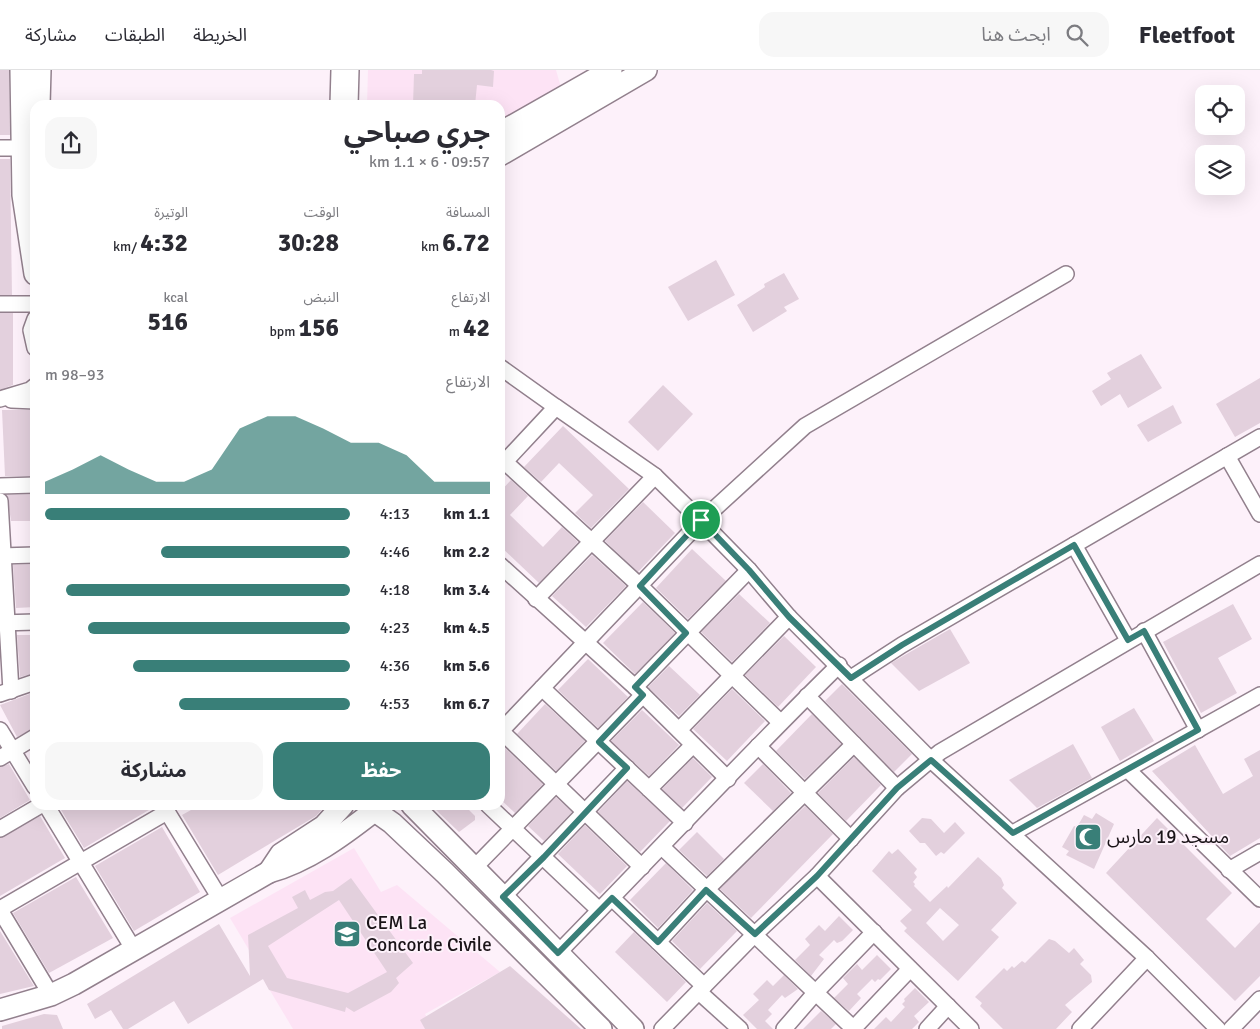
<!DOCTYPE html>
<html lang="ar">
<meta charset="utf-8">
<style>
body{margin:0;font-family:Signika,"Noto Sans Arabic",sans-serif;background:#f7f7f7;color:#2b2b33;direction:rtl;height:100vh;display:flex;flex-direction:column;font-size:19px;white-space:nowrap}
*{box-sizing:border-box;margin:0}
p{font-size:16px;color:#7c7c81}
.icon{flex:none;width:28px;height:28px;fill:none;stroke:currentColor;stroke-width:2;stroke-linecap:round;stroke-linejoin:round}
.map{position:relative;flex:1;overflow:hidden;direction:ltr}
.panel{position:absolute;left:30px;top:30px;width:475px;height:710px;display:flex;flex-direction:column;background:#fff;border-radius:15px;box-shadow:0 5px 20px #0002;direction:rtl}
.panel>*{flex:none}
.buttons{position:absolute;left:1195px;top:15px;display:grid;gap:10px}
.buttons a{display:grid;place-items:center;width:50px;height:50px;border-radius:10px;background:#fff;box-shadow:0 5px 20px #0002;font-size:25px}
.pin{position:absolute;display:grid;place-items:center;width:42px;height:42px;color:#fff;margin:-21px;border:2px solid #fff;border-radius:50%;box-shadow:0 1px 5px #0007}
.round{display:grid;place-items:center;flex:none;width:52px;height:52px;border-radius:15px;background:#f7f7f7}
.headline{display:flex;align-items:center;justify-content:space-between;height:85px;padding:0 15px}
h1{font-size:28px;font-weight:700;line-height:38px}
.metrics{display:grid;grid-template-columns:repeat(3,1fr);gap:8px;height:85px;padding:5px 15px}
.metrics div{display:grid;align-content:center}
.metrics b{font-size:25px;font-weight:700}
.metrics small{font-size:14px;font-weight:400}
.metrics p{font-size:14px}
.chart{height:140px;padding:10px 15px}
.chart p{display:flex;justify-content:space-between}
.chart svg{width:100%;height:90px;margin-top:5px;fill:#397f78;opacity:.7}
.primary-button{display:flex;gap:10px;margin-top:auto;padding:10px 15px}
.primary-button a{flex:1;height:58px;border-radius:15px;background:#397f78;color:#fff;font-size:20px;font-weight:700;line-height:58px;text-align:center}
.primary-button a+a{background:#f7f7f7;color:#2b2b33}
ul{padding:0 15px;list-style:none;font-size:16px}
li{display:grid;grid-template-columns:80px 60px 1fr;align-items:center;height:38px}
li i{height:12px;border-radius:6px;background:#397f78}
header{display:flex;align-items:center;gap:30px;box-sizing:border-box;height:70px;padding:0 25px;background:#fff;border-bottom:1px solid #e1e1e2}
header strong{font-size:24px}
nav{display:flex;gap:28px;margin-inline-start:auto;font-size:18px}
.search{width:350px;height:45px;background:#f7f7f7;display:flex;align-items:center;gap:12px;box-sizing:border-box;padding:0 18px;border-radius:15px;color:#7c7c81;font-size:19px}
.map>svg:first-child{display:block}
.built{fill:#fde3f5}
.building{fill:#e3d0dd;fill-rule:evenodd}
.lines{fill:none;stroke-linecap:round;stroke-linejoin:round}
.street-casing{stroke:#92808d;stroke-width:18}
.secondary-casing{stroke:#92808d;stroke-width:24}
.street{stroke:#fff;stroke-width:15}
.secondary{stroke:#fff;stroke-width:21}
.route-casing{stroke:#fff;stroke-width:10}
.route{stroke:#397f78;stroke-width:6}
.labels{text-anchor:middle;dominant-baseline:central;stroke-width:4;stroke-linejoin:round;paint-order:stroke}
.poi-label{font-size:19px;fill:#1a1418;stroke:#fdf1fa;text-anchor:start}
</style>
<header>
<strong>Fleetfoot</strong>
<div class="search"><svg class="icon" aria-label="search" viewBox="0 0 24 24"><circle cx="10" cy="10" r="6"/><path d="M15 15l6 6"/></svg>ابحث هنا</div>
<nav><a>الخريطة</a><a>الطبقات</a><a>مشاركة</a></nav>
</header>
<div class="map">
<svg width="1260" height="959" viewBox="0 0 1260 959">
<rect width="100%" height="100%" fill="#fdf1fa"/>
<g class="built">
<path d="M368,0H556L562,21L500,56V35H367Z"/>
<path d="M354,778L381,822L397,815L500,902L425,944L433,959H293L250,887L249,880L230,848Z"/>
</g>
<g class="building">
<path d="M0,0H9L10,65H0Z"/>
<path d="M422,0H491L494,1L493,17L477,15L475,35H413L414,4H422Z"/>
<path d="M0,89H10L12,225H0Z"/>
<path d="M716,190L735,225L688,251L668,217Z"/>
<path d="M784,203L799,229L784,237L787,241L753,262L737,235L765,217L764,214Z"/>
<path d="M0,243H13V315L2,319H0Z"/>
<path d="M1141,284L1162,318L1128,338L1120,324L1101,336L1092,321L1111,309L1107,303Z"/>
<path d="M1260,308V353L1235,367L1216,334Z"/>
<path d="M663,315L693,344L658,381L628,352Z"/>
<path d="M1173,335L1182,353L1148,372L1137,355Z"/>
<path d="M2,340H35V406H5Z"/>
<path d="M563,356L629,419L591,458L575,443L593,425L559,393L541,412L524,397Z"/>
<path d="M511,410L528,426L510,445L543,477L562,457L578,472L539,513L500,476V422Z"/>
<path d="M35,424V451H11L7,425Z"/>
<path d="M643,432L675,463L638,502L605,471Z"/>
<path d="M692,479L726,511L688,549L656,518Z"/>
<path d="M592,485L626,516L586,557L552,526Z"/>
<path d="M35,494V537L16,538L13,495Z"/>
<path d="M739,524L770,553L732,592L701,562Z"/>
<path d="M643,532L675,563L635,604L603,573Z"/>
<path d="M1233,534L1252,569L1218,588L1237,623L1201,643L1163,572Z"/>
<path d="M950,559L970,593L919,621L891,593Z"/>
<path d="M17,565H35V603L20,607Z"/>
<path d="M784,566L816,597L778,637L745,605Z"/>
<path d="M588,589L628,627L598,658L558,620Z"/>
<path d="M669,596L700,625L679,646L648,617Z"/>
<path d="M842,614L912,684L894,702L825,631Z"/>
<path d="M732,619L765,651L727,691L693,659Z"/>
<path d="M35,622V658L17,667L0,635Z"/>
<path d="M545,634L585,671L556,701L517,664Z"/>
<path d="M1134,638L1154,671L1120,691L1101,657Z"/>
<path d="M642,640L679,675L649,706L611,671Z"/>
<path d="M812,644L841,674L805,709L776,681Z"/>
<path d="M1073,674L1092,708L1037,738L1009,710Z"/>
<path d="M1195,675L1223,724L1253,706L1244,689L1260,680V768L1230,786L1152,701Z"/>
<path d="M504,677L543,714L515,743L500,729V682Z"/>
<path d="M854,687L881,715L846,751L818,723Z"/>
<path d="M693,688L712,707L682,738L662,719Z"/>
<path d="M9,694L30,730L0,748V697Z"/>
<path d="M763,694L791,723L773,741L744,713Z"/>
<path d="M627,711L670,751L640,782L598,742Z"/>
<path d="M556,727L572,742L544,771L528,756Z"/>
<path d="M58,735H154V737L84,778Z"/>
<path d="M200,735H326L316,746L218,805L182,745Z"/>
<path d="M441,735H464L475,746V750L459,762L436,740Z"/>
<path d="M805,736L833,764L751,848L720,819Z"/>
<path d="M1096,743L1114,754L1094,799L1066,785L1069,781L1062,777L1074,756L1077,757L1084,745L1092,749Z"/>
<path d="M40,746L65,788L0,826V768Z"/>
<path d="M922,748L931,749L944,763L955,752L965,763L944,784L941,782L936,786L925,773H920L909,761Z"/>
<path d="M1157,748L1232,823L1206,849L1235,878L1260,852V906L1235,931L1106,803Z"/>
<path d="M585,755L627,796L600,824L558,784Z"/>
<path d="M162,757L200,822L134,861L95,796Z"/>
<path d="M697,762L724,789L707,806L679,780Z"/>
<path d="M898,779L917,799L914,803L917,807L913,812L915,814L914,816L930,832L947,816L948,818L978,787L1001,808L1004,815L1002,818L1017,833L991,860L999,867L958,911L904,861L907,858L900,851L912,840L872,801L889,781L892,784ZM940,838L959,855L943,871L926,853Z"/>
<path d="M666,793L693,820L658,858L630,830Z"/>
<path d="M76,807L113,868L49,903L13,843Z"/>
<path d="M351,808L413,893L396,908L399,913L391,922L354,942L346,937L345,942L269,920L263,909L188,954L174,931L128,959H123L111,940L95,949L87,934L219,854L250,906L248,865L298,838L292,827L305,820L310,830L325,822L333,821ZM339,830L387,902L348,923L287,908L268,876Z"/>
<path d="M707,833L737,861L700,899L672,871Z"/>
<path d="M839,846L853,860L842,871L837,873L834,870L819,885L824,889L811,906L795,890L810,875L805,869L819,855L825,861Z"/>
<path d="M0,861L29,908L34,916L0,924Z"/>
<path d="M634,862L686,912L667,932L615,882Z"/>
<path d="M1049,869L1055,871L1069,883L1074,878L1084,890L1080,894L1091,905L1092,912L1065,935L1072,942L1056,959H1003L980,936L982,933L975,927L1004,898L1007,901L1012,896L1014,898L1022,891L1025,893Z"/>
<path d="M877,885L891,899L880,910L878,909L875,912L872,909L857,924L861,928L849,941L834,928L848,914L843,908L857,894L862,900Z"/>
<path d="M510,896L581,959H425L420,950Z"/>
<path d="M784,905L798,919L785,928L782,925L768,940L772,944L765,951L773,959H757L743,945L759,930L753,924L767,910L773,916Z"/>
<path d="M915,918L929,932L914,946L919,952L912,959H874L886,947L891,952L905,937L902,934L905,931L904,929Z"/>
<path d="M821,941L836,954L831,959H803Z"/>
<path d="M44,944L57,945L63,959H2V956Z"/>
</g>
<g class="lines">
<g class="street-casing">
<g id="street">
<path d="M338,35L339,0"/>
<path d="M350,35L351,0"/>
<path d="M0,78H21"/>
<path d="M0,234H35"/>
<path d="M35,249L31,260L35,278"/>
<path d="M500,297L556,337"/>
<path d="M0,329L30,320L35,316"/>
<path d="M11,330L35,331"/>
<path d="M1227,386L1260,444"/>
<path d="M505,392L640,516L780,652"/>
<path d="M500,397L556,337L655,406L701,451L749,500L789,547L931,690L1147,888L1218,959"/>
<path d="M0,416L35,415"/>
<path d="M0,431L11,621"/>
<path d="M1074,475L1128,570"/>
<path d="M0,486L35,485"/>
<path d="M500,495L635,617L728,709"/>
<path d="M536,529L655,406"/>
<path d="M0,553L35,552"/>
<path d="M1144,561L1198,660"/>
<path d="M851,608L902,575L1260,367"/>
<path d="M635,617L749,500"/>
<path d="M542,618L685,753"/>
<path d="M0,624L35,612"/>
<path d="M807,626L897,718"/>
<path d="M0,660L35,717"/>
<path d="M679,660L789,547"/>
<path d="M501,661L642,797"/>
<path d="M500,662L701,451L805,356L1066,204"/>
<path d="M758,676L851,769"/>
<path d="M0,688L35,667"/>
<path d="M1128,700L1260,829"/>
<path d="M649,719L693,675"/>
<path d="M46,735L134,880"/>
<path d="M163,735L221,830"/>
<path d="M488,735L599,840"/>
<path d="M0,759L41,735"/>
<path d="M1013,763L1260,625"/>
<path d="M662,777L854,959"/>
<path d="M474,798L643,625"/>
<path d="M1229,800L1260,782"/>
<path d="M817,806L971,959"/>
<path d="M503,827L627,698"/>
<path d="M612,828L704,916"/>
<path d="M0,839L167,742"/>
<path d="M0,840L51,925"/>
<path d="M658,872L706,820L854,674"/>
<path d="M558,883C652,787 743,689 839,595"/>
<path d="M699,922L740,959"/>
<path d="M662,959L755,864L817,806L897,718L940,682L1260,494"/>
<path d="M784,959L816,922L874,862"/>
<path d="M853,959L910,899"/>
<path d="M927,959L948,936"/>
<path d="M1080,959L1147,888"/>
<path d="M1231,959L1260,929"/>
</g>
</g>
<g class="secondary-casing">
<g id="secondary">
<path d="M21,0L23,125L35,204"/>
<path d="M39,35L40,0"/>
<path d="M500,63L611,0"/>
<path d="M500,85L646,0"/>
<path d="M412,735L633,959"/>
<path d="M375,741L392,753L445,803L601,959"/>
<path d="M269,802L281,784L324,756L343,735"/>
<path d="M0,940L51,925L74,914L269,802C308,791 342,766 374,741"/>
</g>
</g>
<use href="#street" class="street"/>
<use href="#secondary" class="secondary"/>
</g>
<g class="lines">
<g class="route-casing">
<path id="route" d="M701,450L749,500L789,547L851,608L902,575L1074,475L1128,570L1144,561L1198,660L1013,763L931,690L897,718L817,806L755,864L706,820L658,872L612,828L558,883L503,827L544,787L627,698L599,672L643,625L635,617L686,563L640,516Z"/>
</g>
<use href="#route" class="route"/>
</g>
<defs>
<g id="mosque-square" transform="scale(1.4375)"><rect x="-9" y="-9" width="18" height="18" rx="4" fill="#397f78" stroke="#fdf1fa"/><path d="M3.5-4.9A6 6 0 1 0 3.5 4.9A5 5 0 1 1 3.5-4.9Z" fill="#fff"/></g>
<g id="school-square" transform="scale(1.4375)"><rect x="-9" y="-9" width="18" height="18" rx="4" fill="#397f78" stroke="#fdf1fa"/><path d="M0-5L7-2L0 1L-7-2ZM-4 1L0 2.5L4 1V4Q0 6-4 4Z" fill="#fff"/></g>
</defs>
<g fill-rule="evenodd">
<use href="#mosque-square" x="1088" y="767"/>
<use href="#school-square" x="347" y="864"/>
</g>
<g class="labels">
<g class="poi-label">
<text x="1107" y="767">مسجد 19 مارس</text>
<text x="366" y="853">CEM La<tspan x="366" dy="22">Concorde Civile</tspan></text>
</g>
</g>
</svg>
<div class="buttons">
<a><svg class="icon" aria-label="locate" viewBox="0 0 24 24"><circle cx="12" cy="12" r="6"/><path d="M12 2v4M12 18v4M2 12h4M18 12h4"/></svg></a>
<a><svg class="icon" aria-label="layers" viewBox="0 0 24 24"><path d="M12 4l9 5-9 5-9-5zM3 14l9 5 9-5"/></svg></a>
</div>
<div class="pin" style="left:701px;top:450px;background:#1e9e55"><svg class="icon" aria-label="arrive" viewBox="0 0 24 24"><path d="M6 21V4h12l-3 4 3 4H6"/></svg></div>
<section class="panel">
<div class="headline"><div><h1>جري صباحي</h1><p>09:57 · 6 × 1.1 km</p></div><a class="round"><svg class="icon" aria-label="share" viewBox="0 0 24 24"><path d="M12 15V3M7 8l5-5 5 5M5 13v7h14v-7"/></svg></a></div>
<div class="metrics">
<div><p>المسافة</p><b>6.72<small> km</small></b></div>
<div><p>الوقت</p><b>30:28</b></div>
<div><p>الوتيرة</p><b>4:32<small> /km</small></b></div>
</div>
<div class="metrics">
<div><p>الارتفاع</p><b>42<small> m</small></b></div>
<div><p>النبض</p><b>156<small> bpm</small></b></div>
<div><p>kcal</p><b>516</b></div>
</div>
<div class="chart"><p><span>الارتفاع</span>93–98 m</p>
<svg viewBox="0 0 160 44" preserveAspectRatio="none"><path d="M0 44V38L10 32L20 25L30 32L40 38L50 38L60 32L70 12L80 6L90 6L100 12L110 19L120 19L130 25L140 38L150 38L160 38V44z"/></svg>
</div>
<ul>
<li><b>1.1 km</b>4:13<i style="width:100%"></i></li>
<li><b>2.2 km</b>4:46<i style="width:62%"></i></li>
<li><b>3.4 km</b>4:18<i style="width:93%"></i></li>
<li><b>4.5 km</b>4:23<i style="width:86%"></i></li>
<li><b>5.6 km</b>4:36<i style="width:71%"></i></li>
<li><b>6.7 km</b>4:53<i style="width:56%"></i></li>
</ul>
<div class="primary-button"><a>حفظ</a><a>مشاركة</a></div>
</section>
</div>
